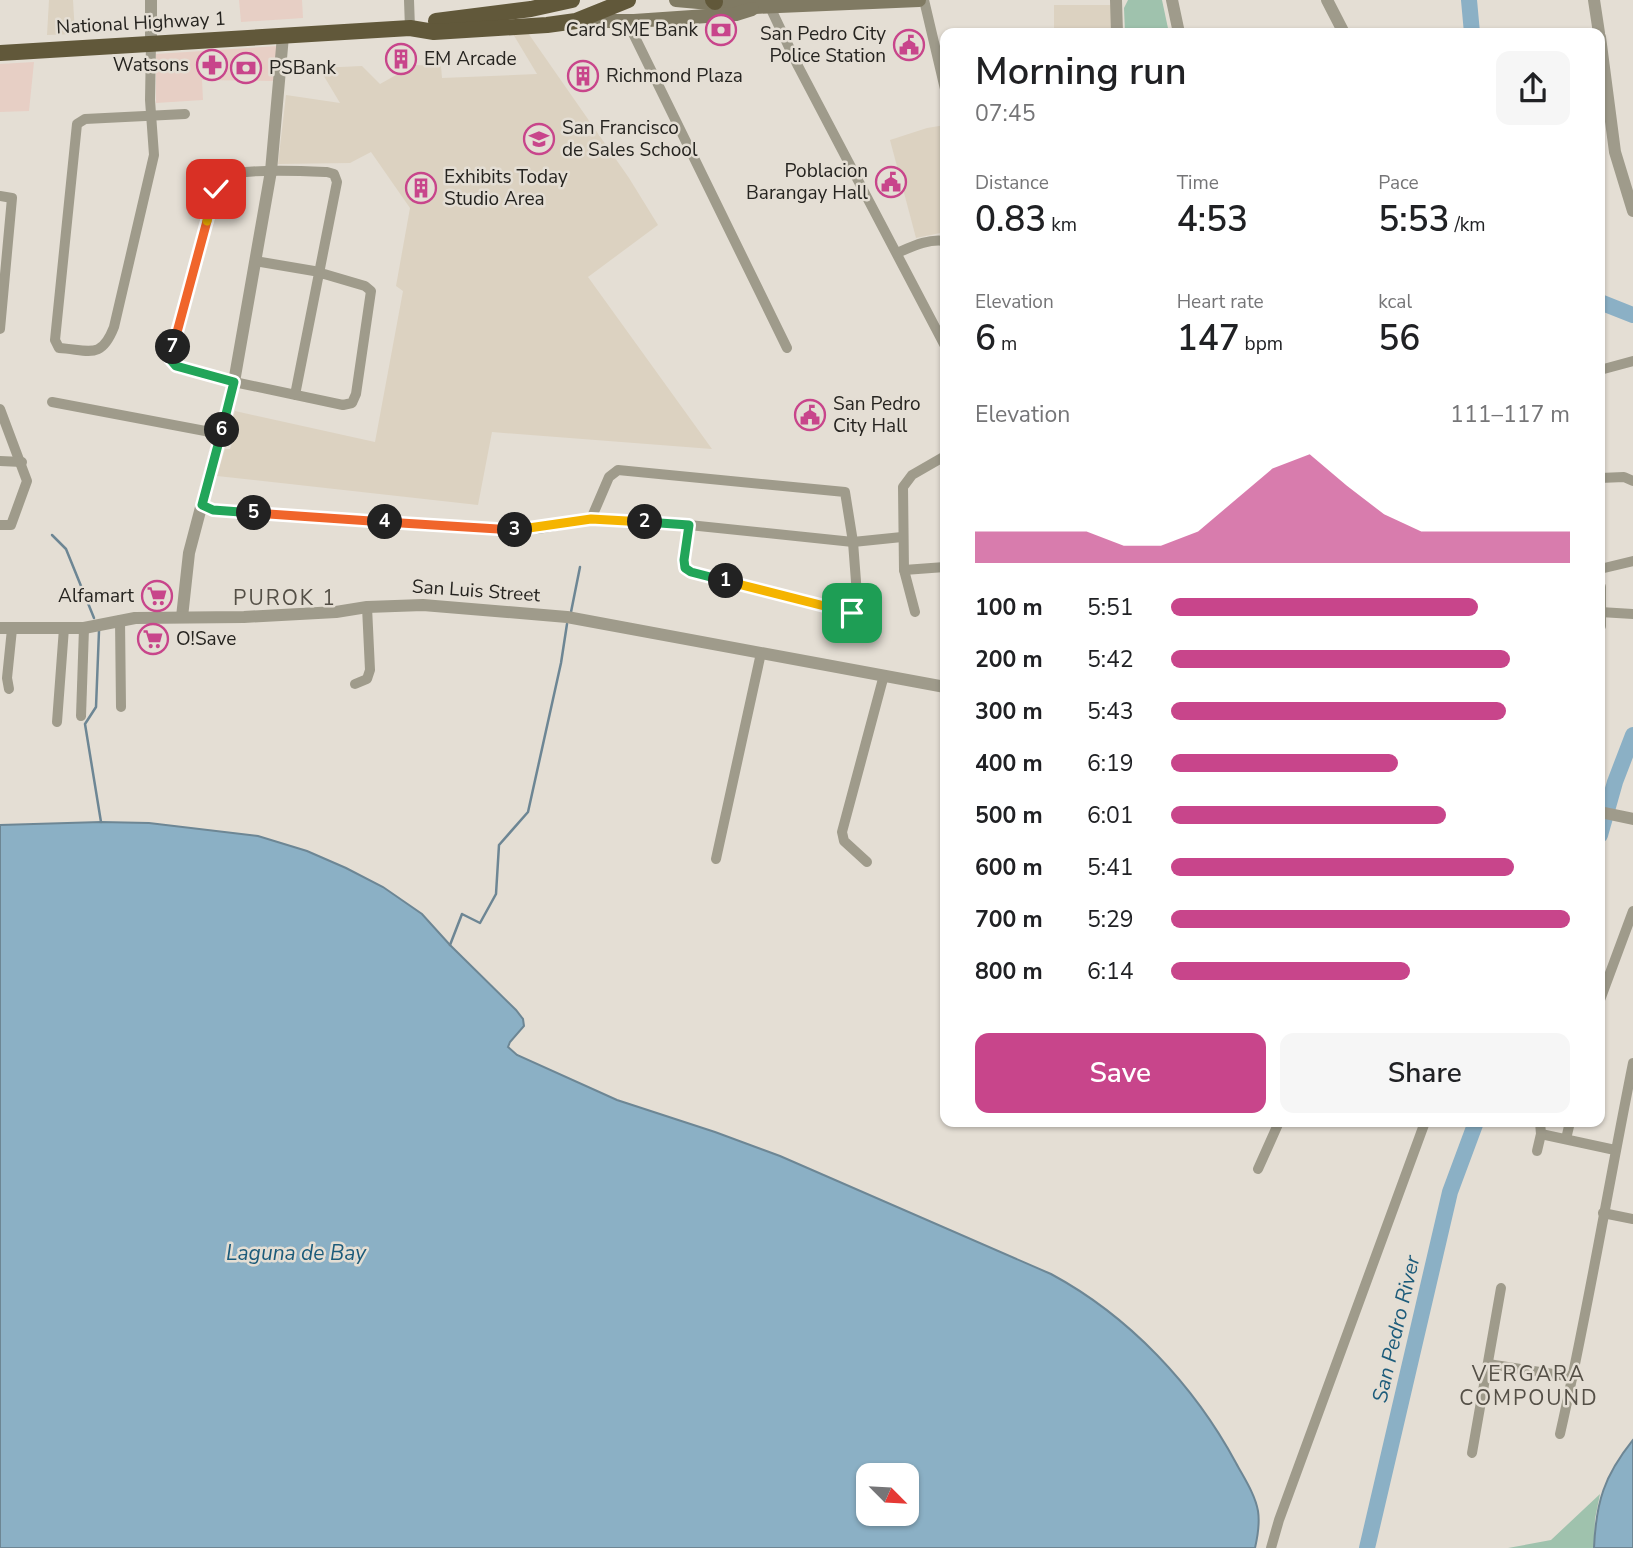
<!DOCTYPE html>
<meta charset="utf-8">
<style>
body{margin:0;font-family:"Nunito Sans",sans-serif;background:#f6f6f6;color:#202124;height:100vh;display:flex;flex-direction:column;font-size:26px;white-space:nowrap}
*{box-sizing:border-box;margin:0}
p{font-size:23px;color:#757577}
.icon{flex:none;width:38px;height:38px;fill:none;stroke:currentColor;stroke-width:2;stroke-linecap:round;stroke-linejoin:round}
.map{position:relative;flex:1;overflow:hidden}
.details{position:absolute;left:940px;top:28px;width:665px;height:1099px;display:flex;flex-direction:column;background:#fff;border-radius:14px;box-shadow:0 2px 5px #0004}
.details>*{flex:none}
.needle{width:46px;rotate:114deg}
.fabs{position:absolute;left:856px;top:1463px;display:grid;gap:14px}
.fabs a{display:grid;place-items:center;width:63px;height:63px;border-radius:14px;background:#fff;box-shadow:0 2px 5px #0004;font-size:35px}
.pin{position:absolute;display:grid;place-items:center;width:60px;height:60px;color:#fff;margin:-30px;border-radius:14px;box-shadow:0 4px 10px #0006}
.km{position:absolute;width:35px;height:35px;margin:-18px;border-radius:50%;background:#222;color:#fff;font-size:19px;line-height:35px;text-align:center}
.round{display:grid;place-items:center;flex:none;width:74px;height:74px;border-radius:14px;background:#f6f6f6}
.overview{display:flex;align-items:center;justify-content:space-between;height:119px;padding:0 35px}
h1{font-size:38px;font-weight:600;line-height:52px}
.metrics{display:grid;grid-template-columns:repeat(3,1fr);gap:10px;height:119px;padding:7px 35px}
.metrics div{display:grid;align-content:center}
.metrics b{font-size:35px;font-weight:600}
.metrics small{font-size:19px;font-weight:400}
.metrics p{font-size:19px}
.chart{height:196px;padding:14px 35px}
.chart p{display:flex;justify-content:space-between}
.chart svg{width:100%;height:126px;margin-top:7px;fill:#c8458b;opacity:.7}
.cta{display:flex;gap:14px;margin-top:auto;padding:14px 35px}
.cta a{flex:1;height:80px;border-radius:14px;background:#c8458b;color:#fff;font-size:28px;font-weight:600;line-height:80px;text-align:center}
.cta a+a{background:#f6f6f6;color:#202124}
ul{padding:0 35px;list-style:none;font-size:23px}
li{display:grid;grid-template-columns:112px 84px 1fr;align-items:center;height:52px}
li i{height:18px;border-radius:9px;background:#c8458b}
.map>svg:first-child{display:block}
.commercial{fill:#e7cfc5}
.built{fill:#dcd2c1}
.green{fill:#9fc2ad}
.water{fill:#8bb0c5;stroke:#6d8694;stroke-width:2;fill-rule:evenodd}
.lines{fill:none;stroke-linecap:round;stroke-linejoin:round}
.stream{stroke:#6d8694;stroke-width:2.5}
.river{stroke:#8bb0c5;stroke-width:16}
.minor{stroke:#9f9b8b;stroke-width:10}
.tertiary{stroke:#9f9b8b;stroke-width:12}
.secondary{stroke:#807a63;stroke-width:14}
.trunk{stroke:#61583a;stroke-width:16}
.split-1-casing{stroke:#fff;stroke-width:14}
.split-2-casing{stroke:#fff;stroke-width:14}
.split-3-casing{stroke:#fff;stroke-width:14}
.split-4-casing{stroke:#fff;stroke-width:14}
.split-5-casing{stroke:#fff;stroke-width:14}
.split-6-casing{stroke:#fff;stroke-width:14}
.split-7-casing{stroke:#fff;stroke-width:14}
.split-8-casing{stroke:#fff;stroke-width:14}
.split-9-casing{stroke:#fff;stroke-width:14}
.split-1{stroke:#f5b400;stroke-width:9}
.split-2{stroke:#22a559;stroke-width:9}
.split-3{stroke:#f5b400;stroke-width:9}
.split-4{stroke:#f0652b;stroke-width:9}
.split-5{stroke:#f0652b;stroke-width:9}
.split-6{stroke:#22a559;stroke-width:9}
.split-7{stroke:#22a559;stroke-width:9}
.split-8{stroke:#f0652b;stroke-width:9}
.split-9{stroke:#f5b400;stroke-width:9}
.labels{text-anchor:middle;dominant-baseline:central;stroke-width:5;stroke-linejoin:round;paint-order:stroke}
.street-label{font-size:19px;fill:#262420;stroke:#e4ded4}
.poi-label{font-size:19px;fill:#262420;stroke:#e4ded4;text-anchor:start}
.neighbourhood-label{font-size:21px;letter-spacing:2px;fill:#544f46;stroke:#e4ded4}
.water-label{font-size:21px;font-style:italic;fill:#1c5b7a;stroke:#e4ded4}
</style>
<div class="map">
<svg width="1633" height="1548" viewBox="0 0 1633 1548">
<rect width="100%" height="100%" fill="#e4ded4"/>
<g class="commercial">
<path d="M239,0H302L303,18L241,22Z"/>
<path d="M278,46L276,81L202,80L203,100L156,103V54Z"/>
<path d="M34,62L29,111L0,112V64Z"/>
</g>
<g class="built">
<path d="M49,0H73L75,34L47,35Z"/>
<rect x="1054" y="5" width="57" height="28"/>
<path d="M528,33L629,178L658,225L588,277L712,449L492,432L478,505L217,476L225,449H230L233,440L228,436L235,411L375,442L403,291L396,286L410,208L371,152L350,163L278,164L286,95L340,103L319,68L362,66L380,84L414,65L441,66L442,78L537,74L513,34Z"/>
<path d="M945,125V232L916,238L890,140L927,128Z"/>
</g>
<g class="green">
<path d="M1128,0H1162L1169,33H1125L1124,8Z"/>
<path d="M1600,1494L1595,1519L1594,1548H1508L1551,1540Z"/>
</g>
<g class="water">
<path d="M101,822L149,823L258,836L307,851L346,868L383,887L422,914L450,945L516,1010L523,1019L524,1026L510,1042L508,1047L517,1055L617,1100L715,1132L780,1156L1051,1274C1129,1316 1194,1385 1236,1463C1244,1478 1255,1494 1258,1511C1260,1524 1258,1535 1255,1548H0V825ZM906,1475V1514H868V1475Z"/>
<path d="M1633,1440V1548H1594C1596,1502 1604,1476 1633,1440Z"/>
</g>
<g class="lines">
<g class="stream">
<path d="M52,535L66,549L94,618"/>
<path d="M571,612L580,567"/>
<path d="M99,631L96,707L85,724L101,822"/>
<path d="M450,945L462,914L480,923L496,894L499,845L528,812L561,663L567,624"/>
</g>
<g class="river">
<path d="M1469,0L1472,33"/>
<path d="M1600,302L1633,315"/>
<path d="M1600,835L1615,782L1633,735"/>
<path d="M1367,1548L1450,1192L1476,1122"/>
</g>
<g class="minor">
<path d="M409,0L410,28"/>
<path d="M924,0L945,89"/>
<path d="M770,7L798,66L945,346"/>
<path d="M627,21L787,348"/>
<path d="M151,43L150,100L154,155L114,327C101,360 90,350 59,348L55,340L77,124L85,119L185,114"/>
<path d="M0,196L12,198L0,329"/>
<path d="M897,253C911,247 929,238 945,241"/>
<path d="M255,261L314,271L365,286L371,291L356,394L352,403L343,405L234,382L180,369L172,363L170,359L216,189C218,184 221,179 226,176C244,168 305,171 327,172L334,174L337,182L295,395"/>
<path d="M1600,370L1633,361"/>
<path d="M52,402L221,434"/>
<path d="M0,409L27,481L11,525H0"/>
<path d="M0,461L22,462"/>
<path d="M1600,478L1624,477L1633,481"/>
<path d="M202,505L213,510L491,530L538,529L591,519L689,525L853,542L902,537"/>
<path d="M591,519L609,477L618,470L845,492L853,542L858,608L856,611L848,613L688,571L684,560L689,525"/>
<path d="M1600,569L1633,561"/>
<path d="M904,570L945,567"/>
<path d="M915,612L904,570L903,487L912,475L945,456"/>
<path d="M1600,612L1633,614"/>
<path d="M120,620L121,707"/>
<path d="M355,684L367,679L370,670L367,607"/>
<path d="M9,689L7,678L12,629"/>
<path d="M81,716L84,628"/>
<path d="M57,722L64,628"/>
<path d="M716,859L761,653"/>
<path d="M867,862L844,841L842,832L884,675"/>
<path d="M1600,1000L1633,911"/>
<path d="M1541,1134L1615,1150"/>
<path d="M1566,1139L1570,1122"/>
<path d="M1537,1151L1541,1134L1540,1122"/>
<path d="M1258,1169L1279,1122"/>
<path d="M1603,1213L1633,1219"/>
<path d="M1488,1364L1573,1377"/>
<path d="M1560,1434C1588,1311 1608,1187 1633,1063"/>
<path d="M1472,1453L1501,1288"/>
<path d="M1271,1548L1279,1520L1425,1122"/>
</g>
<g class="tertiary">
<path d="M151,0V43"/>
<path d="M1116,0L1117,33"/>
<path d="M1172,0L1179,33"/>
<path d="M1327,0L1344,33"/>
<path d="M1594,0L1599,33"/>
<path d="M1600,37L1615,152L1633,211"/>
<path d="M1600,587V626"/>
<path d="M182,617L189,553L234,382L271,171L283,36"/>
<path d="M0,628H84L135,618L244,617L336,612L367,607L423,605L567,617L945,687"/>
<path d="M1600,812L1633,819"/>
</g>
<g class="secondary">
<path d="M676,0L755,7L919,0"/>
<path d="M577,21H634L736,14L752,9"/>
</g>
<g class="trunk">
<path d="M713,0L715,2"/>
<path d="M436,21L531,9L572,0"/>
<path d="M0,53L410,28L434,32L547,25L576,21L628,0"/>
</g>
</g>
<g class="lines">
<g class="split-1-casing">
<path id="split-1" d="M726,581L852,613"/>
</g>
<g class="split-2-casing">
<path id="split-2" d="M645,522L689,525L684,560L685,568L691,572L726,581"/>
</g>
<g class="split-3-casing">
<path id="split-3" d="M515,530L591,519L645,522"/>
</g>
<g class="split-4-casing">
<path id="split-4" d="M385,522L515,530"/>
</g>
<g class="split-5-casing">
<path id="split-5" d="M254,513L385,522"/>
</g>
<g class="split-6-casing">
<path id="split-6" d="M222,430L202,505L213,510L254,513"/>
</g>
<g class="split-7-casing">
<path id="split-7" d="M173,347L170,359L176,366L234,382L222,430"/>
</g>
<g class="split-8-casing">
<path id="split-8" d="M173,347L207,221"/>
</g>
<g class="split-9-casing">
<path id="split-9" d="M207,221L216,189"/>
</g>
<use href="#split-1" class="split-1"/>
<use href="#split-2" class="split-2"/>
<use href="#split-3" class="split-3"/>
<use href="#split-4" class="split-4"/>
<use href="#split-5" class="split-5"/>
<use href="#split-6" class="split-6"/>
<use href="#split-7" class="split-7"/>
<use href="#split-8" class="split-8"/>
<use href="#split-9" class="split-9"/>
</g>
<defs>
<g id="bank-ring" transform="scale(1.575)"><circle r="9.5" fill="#e4ded4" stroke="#c8458b" stroke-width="1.5"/><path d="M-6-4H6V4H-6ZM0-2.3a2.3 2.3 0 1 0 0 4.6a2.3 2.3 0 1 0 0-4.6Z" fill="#c8458b"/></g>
<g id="civic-ring" transform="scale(1.575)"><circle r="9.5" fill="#e4ded4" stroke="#c8458b" stroke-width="1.5"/><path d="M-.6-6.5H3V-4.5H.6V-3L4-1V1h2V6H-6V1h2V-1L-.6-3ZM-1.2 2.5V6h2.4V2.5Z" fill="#c8458b"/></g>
<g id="building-ring" transform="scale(1.575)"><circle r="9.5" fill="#e4ded4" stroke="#c8458b" stroke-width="1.5"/><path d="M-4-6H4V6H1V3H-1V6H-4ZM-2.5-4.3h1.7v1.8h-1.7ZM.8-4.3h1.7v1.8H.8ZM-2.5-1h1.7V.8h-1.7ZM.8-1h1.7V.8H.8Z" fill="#c8458b"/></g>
<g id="pharmacy-ring" transform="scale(1.575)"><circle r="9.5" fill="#e4ded4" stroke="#c8458b" stroke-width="1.5"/><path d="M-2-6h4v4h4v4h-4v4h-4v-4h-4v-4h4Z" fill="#c8458b"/></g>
<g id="school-ring" transform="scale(1.575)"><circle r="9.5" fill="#e4ded4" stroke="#c8458b" stroke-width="1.5"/><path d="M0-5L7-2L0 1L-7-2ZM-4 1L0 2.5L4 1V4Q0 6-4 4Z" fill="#c8458b"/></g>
<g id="supermarket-ring" transform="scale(1.575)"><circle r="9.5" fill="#e4ded4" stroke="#c8458b" stroke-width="1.5"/><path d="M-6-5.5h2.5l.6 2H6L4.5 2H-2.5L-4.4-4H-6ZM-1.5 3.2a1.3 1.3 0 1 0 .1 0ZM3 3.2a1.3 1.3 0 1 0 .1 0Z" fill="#c8458b"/></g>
</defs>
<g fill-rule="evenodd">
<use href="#bank-ring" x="721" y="30"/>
<use href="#civic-ring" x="909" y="45"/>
<use href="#building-ring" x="401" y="59"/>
<use href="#pharmacy-ring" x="212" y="65"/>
<use href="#bank-ring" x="246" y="68"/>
<use href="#building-ring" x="583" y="76"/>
<use href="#school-ring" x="539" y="139"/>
<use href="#civic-ring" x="891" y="182"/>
<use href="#building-ring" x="421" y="188"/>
<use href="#civic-ring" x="810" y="415"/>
<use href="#supermarket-ring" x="157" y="596"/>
<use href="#supermarket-ring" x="153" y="639"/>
</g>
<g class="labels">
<g class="street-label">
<text transform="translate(141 23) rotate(-3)">National Highway 1</text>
<text transform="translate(476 591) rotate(4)">San Luis Street</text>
</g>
<g class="poi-label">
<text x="698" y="30" text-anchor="end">Card SME Bank</text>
<text x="886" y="34" text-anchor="end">San Pedro City<tspan x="886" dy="22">Police Station</tspan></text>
<text x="424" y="59">EM Arcade</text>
<text x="189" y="65" text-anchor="end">Watsons</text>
<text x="269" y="68">PSBank</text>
<text x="606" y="76">Richmond Plaza</text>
<text x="562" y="128">San Francisco<tspan x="562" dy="22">de Sales School</tspan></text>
<text x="868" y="171" text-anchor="end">Poblacion<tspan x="868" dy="22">Barangay Hall</tspan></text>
<text x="444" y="177">Exhibits Today<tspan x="444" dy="22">Studio Area</tspan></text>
<text x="833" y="404">San Pedro<tspan x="833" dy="22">City Hall</tspan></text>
<text x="134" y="596" text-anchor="end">Alfamart</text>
<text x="176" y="639">O!Save</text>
</g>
<g class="neighbourhood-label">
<text x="285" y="598">PUROK 1</text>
<text x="1529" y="1374">VERGARA<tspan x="1529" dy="24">COMPOUND</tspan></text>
</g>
<g class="water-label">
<text x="296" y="1253">Laguna de Bay</text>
<text transform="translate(1396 1329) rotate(-77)">San Pedro River</text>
</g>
</g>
</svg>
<div class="fabs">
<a><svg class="needle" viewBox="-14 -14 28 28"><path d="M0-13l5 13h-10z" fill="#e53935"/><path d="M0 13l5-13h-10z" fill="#757577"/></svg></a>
</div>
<div class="pin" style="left:852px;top:613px;background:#1e9e55"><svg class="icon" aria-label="arrive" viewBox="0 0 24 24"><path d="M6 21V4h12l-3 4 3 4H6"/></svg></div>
<div class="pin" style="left:216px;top:189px;background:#d93025"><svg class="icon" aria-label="check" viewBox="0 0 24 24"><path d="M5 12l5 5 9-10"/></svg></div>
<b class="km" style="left:726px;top:581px">1</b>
<b class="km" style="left:645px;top:522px">2</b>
<b class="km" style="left:515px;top:530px">3</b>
<b class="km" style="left:385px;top:522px">4</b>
<b class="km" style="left:254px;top:513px">5</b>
<b class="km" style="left:222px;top:430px">6</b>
<b class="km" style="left:173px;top:347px">7</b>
<section class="details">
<div class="overview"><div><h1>Morning run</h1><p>07:45</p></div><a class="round"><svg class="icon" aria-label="share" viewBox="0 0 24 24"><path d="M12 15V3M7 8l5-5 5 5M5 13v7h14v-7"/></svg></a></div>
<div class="metrics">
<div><p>Distance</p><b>0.83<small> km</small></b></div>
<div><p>Time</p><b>4:53</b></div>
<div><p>Pace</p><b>5:53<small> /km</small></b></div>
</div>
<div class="metrics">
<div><p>Elevation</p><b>6<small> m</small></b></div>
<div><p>Heart rate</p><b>147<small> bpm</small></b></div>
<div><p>kcal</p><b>56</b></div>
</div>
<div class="chart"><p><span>Elevation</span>111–117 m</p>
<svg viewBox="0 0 160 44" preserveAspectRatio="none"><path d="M0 44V33L10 33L20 33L30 33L40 38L50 38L60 33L70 22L80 11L90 6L100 17L110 27L120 33L130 33L140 33L150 33L160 33V44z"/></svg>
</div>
<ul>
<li><b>100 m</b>5:51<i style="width:77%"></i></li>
<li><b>200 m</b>5:42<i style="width:85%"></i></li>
<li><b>300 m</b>5:43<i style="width:84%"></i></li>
<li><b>400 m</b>6:19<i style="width:57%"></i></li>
<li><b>500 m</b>6:01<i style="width:69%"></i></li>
<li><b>600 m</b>5:41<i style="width:86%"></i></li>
<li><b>700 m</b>5:29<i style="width:100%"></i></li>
<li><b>800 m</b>6:14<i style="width:60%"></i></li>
</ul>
<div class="cta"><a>Save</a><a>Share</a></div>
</section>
</div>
